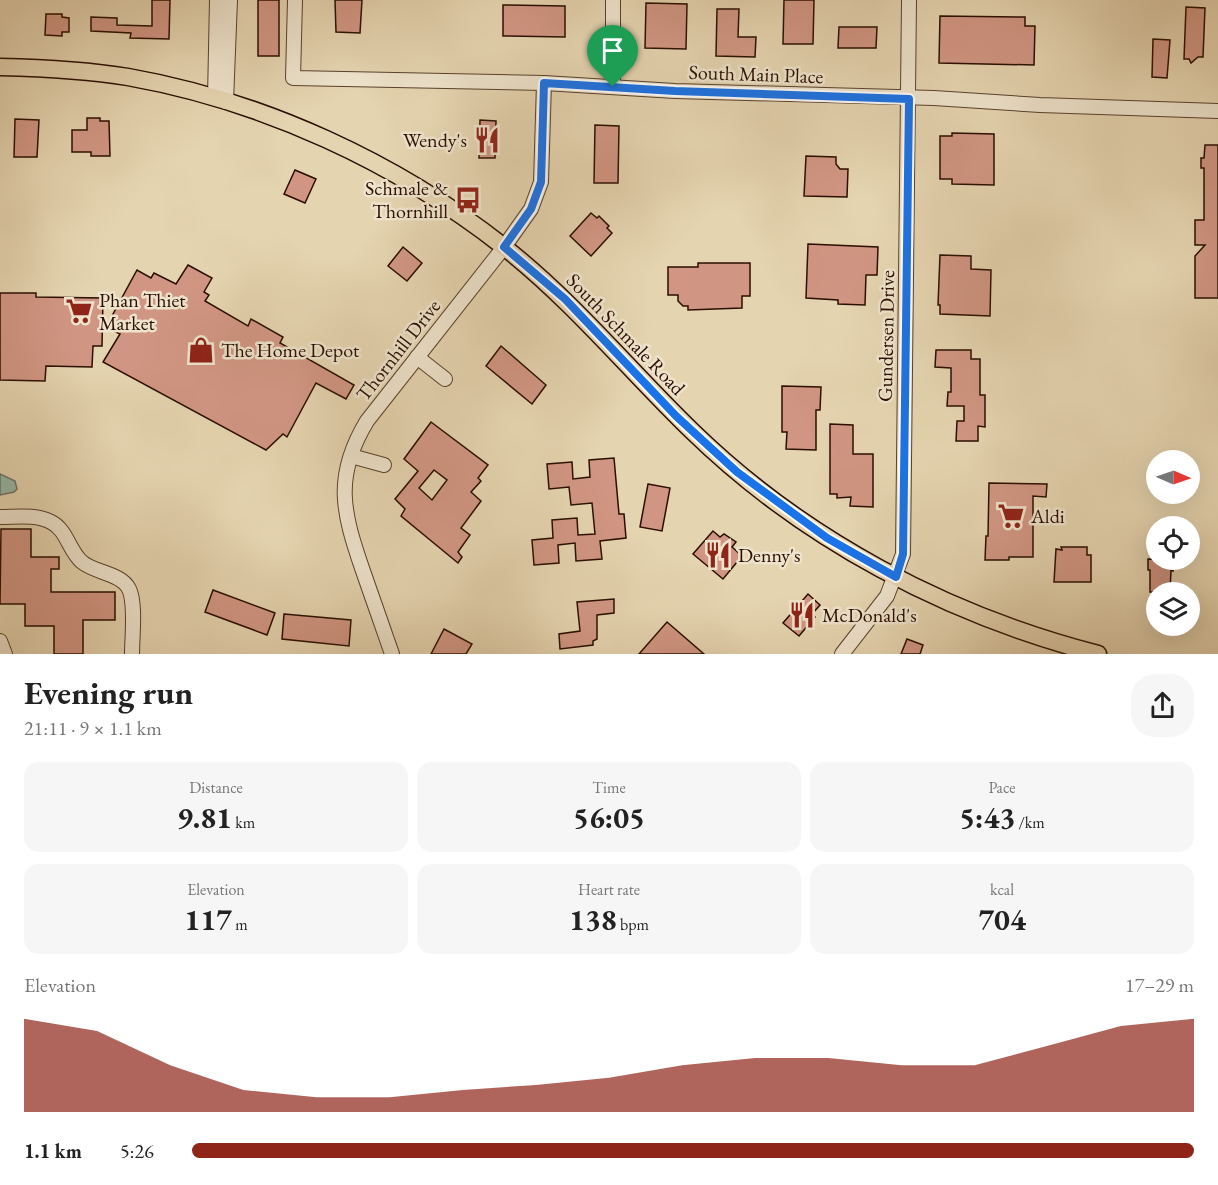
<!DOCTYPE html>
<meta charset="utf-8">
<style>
body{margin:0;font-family:"EB Garamond",serif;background:#f6f6f6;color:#222;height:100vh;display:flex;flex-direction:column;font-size:22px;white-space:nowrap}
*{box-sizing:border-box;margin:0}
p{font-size:20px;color:#767676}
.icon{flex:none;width:33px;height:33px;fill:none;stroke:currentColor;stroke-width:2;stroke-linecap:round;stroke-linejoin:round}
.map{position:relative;height:654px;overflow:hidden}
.side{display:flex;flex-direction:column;background:#fff;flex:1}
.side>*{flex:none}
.needle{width:39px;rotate:92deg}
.buttons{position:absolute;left:1146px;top:450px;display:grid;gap:12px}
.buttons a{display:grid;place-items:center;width:54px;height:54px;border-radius:50%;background:#fff;box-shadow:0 6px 24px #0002;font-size:30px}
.pin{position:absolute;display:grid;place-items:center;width:51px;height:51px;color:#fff;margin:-62px -26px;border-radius:50% 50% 50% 0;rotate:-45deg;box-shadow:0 0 6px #0007}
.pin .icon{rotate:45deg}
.round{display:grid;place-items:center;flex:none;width:63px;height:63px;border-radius:24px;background:#f6f6f6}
.summary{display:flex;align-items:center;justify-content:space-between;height:102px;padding:0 24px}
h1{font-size:33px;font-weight:700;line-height:45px}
.metrics{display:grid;grid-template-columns:repeat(3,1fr);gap:9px;height:102px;padding:6px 24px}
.metrics div{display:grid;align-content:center;border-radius:15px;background:#f6f6f6;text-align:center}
.metrics b{font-size:30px;font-weight:700}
.metrics small{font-size:16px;font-weight:400}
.metrics p{font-size:16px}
.chart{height:168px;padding:12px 24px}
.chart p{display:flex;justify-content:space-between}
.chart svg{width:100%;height:108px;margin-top:6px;fill:#8f2418;opacity:.7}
ul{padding:0 24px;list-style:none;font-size:20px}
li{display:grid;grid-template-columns:96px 72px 1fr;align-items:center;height:45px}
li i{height:15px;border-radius:8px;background:#8f2418}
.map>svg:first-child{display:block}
.water{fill:#96b8a9;stroke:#6b7465;stroke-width:1.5}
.building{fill:#d19683;stroke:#2a0e00;stroke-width:1.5;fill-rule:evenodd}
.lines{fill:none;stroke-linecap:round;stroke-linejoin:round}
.minor-casing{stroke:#59402c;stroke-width:16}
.major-casing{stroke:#2a0e00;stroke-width:19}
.minor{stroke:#eee3cc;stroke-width:14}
.major{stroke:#e5d4b0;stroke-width:16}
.route-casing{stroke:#fff;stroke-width:12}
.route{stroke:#1a73e8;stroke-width:8}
.labels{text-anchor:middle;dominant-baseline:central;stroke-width:5;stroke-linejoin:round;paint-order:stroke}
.street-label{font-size:20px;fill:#2a0e00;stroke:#eee3cc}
.poi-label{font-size:20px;fill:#2a0e00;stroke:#eee3cc;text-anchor:start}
</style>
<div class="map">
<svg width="1218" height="654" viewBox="0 0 1218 654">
<rect width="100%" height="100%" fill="#e5d4b0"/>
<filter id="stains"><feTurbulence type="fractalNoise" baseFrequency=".00333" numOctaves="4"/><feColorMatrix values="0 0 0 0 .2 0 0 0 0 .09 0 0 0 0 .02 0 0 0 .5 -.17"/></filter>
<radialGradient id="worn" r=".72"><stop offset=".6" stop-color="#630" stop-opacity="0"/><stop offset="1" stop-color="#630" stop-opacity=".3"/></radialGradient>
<path class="water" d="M0,474L15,481L17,489L14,492L0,495Z"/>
<g class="building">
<path d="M152,0H170L169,39L130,38L131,33L91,31V17L117,18V25L152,26Z"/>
<rect x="258" y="0" width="21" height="56"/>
<path d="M335,0H362L360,33L336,32Z"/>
<path d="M784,0H814L813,44H783Z"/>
<path d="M646,3L687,4L686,49L645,48Z"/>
<path d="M503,5L565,6V37L503,36Z"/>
<path d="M1186,7L1205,8L1203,57H1198L1191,63L1189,59H1184Z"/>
<path d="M717,9H739L738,37H756L755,57L716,56Z"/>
<path d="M46,14H62V17L69,18V32H62V36L45,35Z"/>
<path d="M940,16L1025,17V26H1035L1034,65L939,63Z"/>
<path d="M839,27H877L876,48H838Z"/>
<path d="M1153,39L1170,40L1167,78L1152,77Z"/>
<path d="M87,118H100V121H109L110,156H91V152H72V130H87Z"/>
<path d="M15,119L39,120L37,157H14Z"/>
<path d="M480,120L496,121L495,158H479Z"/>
<path d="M595,125L619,126L618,183H594Z"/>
<path d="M952,133L994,134V185L952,184V179H940V136H952Z"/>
<path d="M1205,145H1218V298H1195V256L1205,245H1195V220H1204V168H1201V158H1204Z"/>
<path d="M806,156L836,157V164L840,169H848L847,197L804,196Z"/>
<path d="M295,170L316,179L305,203L284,194Z"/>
<path d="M591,213L597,218L599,216L609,226L607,228L612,233L591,256L570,236Z"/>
<path d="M808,244L878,247L877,275H866L865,305L838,304V300L806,298Z"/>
<path d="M403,247L422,263L407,281L388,266Z"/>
<path d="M940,255L971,256V269L991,270L990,316L940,314V305H938Z"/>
<path d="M698,263H750V296H742V308L688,310V306H683L678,301V295H668V267H698Z"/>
<path d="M188,265L212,278L204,292L209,295L205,301L248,326L251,319L283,337L280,343L354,385L346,399L316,383L287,437L283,434L266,450L103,362L120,334L106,327L137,270L151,278L154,273L176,284Z"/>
<path d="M0,293H36V297L103,298L102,346H93L92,367L46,366L45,381L0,380Z"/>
<path d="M501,346L546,385L532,404L486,366Z"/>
<path d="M936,350H971V359H980V395H985V427L978,426V441H956L957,421H964V406H947L948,392H951V368L935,367Z"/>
<path d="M782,386L821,387L820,410H816V450L786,449L787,432H782Z"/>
<path d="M431,422L488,465L478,478L481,481L471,492L481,501L461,528L470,535L458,552L462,557L458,563L401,516L405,509L395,499L418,471L404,459ZM434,470L447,480L432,500L419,488Z"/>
<path d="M830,424L853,425V454H873V507L850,506L851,497L837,498V494H830Z"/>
<path d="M614,458L619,514H624L626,538L600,541L602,559L576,561L575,543L558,545L559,563L534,565L532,540L553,538L552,520L577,518L578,535L595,534L592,503L571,505L569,487L549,489L547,464L572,462L573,479L590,477L589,460Z"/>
<path d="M989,483L1047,484L1046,497L1033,496V557H1009V560H985L986,536H988Z"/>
<path d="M648,484L670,488L662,531L640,527Z"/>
<path d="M1,529H31V557H59V569H51V592H115V620H83V654H54V626H25V604H0Z"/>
<path d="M713,531L720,537L724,534L736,542L732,547L742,556L723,579L693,554Z"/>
<path d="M1061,547H1087V555H1091V582H1054L1056,549L1062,550Z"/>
<path d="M1148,559L1174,560L1173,571L1171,570L1170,592H1150V570H1148Z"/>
<path d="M213,590L275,613L267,635L205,612Z"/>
<path d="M808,594L820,605L812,614L815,617L799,636L783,623Z"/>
<path d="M614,599V613L597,615V639L593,641V645L560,649L559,634L580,631L577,602Z"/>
<path d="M284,614L351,620L349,646L282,639Z"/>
<path d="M667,622L704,654H639Z"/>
<path d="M444,629L472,644L466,654H431Z"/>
<path d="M907,639L923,645L920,654H901Z"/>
</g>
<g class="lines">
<g class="minor-casing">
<g id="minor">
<path d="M295,0L293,78L544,83L675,91L934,98L1040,105L1218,111"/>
<path d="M613,87V0"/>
<path d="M215,98L217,0"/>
<path d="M226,102L230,0"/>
<path d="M417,357L445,379"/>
<path d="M351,456L384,465"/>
<path d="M0,517C17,517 35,514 51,522C67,530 69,551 82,562C95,573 121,573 129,589C136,603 132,637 132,654"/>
<path d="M0,641L5,654"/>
<path d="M392,654C382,626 373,599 363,571C343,513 333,477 367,421L504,247L531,209L541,182L544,83"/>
<path d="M842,654L887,596L903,554L909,0"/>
</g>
</g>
<g class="major-casing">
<path id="major" d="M0,67C43,68 86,70 128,77C263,101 396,162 504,247C574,302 629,370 692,431C804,540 947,615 1098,654"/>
</g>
<use href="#minor" class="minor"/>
<use href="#major" class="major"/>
</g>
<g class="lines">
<g class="route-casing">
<path id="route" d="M544,83L675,91L909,99L903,554L896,577L827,538L737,472L676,416L565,299L504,247L531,209L541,182Z"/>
</g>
<use href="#route" class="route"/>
</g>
<defs>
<g id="restaurant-bare" transform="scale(2.07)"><path d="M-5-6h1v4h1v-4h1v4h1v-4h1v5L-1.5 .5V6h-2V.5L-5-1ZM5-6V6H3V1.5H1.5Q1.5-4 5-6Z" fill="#8f2418" stroke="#eee3cc" stroke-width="2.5" paint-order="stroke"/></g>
<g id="bus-bare" transform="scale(2.07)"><path d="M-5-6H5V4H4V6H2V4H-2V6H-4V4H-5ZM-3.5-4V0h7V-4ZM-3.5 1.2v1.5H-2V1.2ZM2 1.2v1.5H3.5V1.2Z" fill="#8f2418" stroke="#eee3cc" stroke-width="2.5" paint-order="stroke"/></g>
<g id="supermarket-bare" transform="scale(2.07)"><path d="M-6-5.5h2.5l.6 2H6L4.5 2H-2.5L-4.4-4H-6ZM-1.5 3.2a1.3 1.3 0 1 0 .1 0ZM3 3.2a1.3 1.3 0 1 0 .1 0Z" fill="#8f2418" stroke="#eee3cc" stroke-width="2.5" paint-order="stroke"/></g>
<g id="shop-bare" transform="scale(2.07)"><path d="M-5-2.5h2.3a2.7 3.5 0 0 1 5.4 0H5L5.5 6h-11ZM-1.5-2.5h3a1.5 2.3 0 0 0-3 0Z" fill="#8f2418" stroke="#eee3cc" stroke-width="2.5" paint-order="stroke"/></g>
</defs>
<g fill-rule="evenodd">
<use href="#restaurant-bare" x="487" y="140"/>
<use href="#bus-bare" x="468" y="200"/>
<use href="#supermarket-bare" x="79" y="311"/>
<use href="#shop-bare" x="201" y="350"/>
<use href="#supermarket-bare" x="1011" y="516"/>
<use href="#restaurant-bare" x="718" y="555"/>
<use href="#restaurant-bare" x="802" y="615"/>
</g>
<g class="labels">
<g class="street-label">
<text transform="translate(756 74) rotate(2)">South Main Place</text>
<text transform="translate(626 334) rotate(46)">South Schmale Road</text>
<text transform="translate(886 336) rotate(-89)">Gundersen Drive</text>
<text transform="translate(398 350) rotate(-52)">Thornhill Drive</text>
</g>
<g class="poi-label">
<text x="467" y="140" text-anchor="end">Wendy's</text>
<text x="448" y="188" text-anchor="end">Schmale &amp;<tspan x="448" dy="23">Thornhill</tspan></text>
<text x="99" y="300">Phan Thiet<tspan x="99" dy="23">Market</tspan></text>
<text x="221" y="350">The Home Depot</text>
<text x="1031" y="516">Aldi</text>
<text x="738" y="555">Denny's</text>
<text x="822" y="615">McDonald's</text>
</g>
</g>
<rect width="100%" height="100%" filter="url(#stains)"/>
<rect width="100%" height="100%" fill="url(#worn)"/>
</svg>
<div class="buttons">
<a><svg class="needle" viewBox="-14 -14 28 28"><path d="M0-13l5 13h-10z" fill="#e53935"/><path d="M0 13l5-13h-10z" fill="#767676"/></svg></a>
<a><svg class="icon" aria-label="locate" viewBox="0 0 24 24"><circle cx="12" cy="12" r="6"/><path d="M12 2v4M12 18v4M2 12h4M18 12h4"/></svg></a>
<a><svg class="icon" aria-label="layers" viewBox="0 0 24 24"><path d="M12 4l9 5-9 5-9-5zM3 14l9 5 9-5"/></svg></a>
</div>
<div class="pin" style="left:613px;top:87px;background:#1e9e55"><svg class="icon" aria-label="arrive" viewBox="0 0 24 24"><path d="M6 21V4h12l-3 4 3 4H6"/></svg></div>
</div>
<section class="side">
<div class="summary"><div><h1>Evening run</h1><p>21:11 · 9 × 1.1 km</p></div><a class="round"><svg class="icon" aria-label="share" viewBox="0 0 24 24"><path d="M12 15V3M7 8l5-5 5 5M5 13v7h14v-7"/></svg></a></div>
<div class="metrics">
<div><p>Distance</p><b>9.81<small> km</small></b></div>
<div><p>Time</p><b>56:05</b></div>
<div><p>Pace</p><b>5:43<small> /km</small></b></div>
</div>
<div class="metrics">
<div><p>Elevation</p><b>117<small> m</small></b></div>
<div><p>Heart rate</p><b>138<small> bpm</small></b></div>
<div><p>kcal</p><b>704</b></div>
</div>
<div class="chart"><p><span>Elevation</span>17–29 m</p>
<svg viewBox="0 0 160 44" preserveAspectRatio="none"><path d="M0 44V6L10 11L20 25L30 35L40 38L50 38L60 35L70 33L80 30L90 25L100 22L110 22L120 25L130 25L140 17L150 9L160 6V44z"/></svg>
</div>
<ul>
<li><b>1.1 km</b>5:26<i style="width:100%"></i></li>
</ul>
</section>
